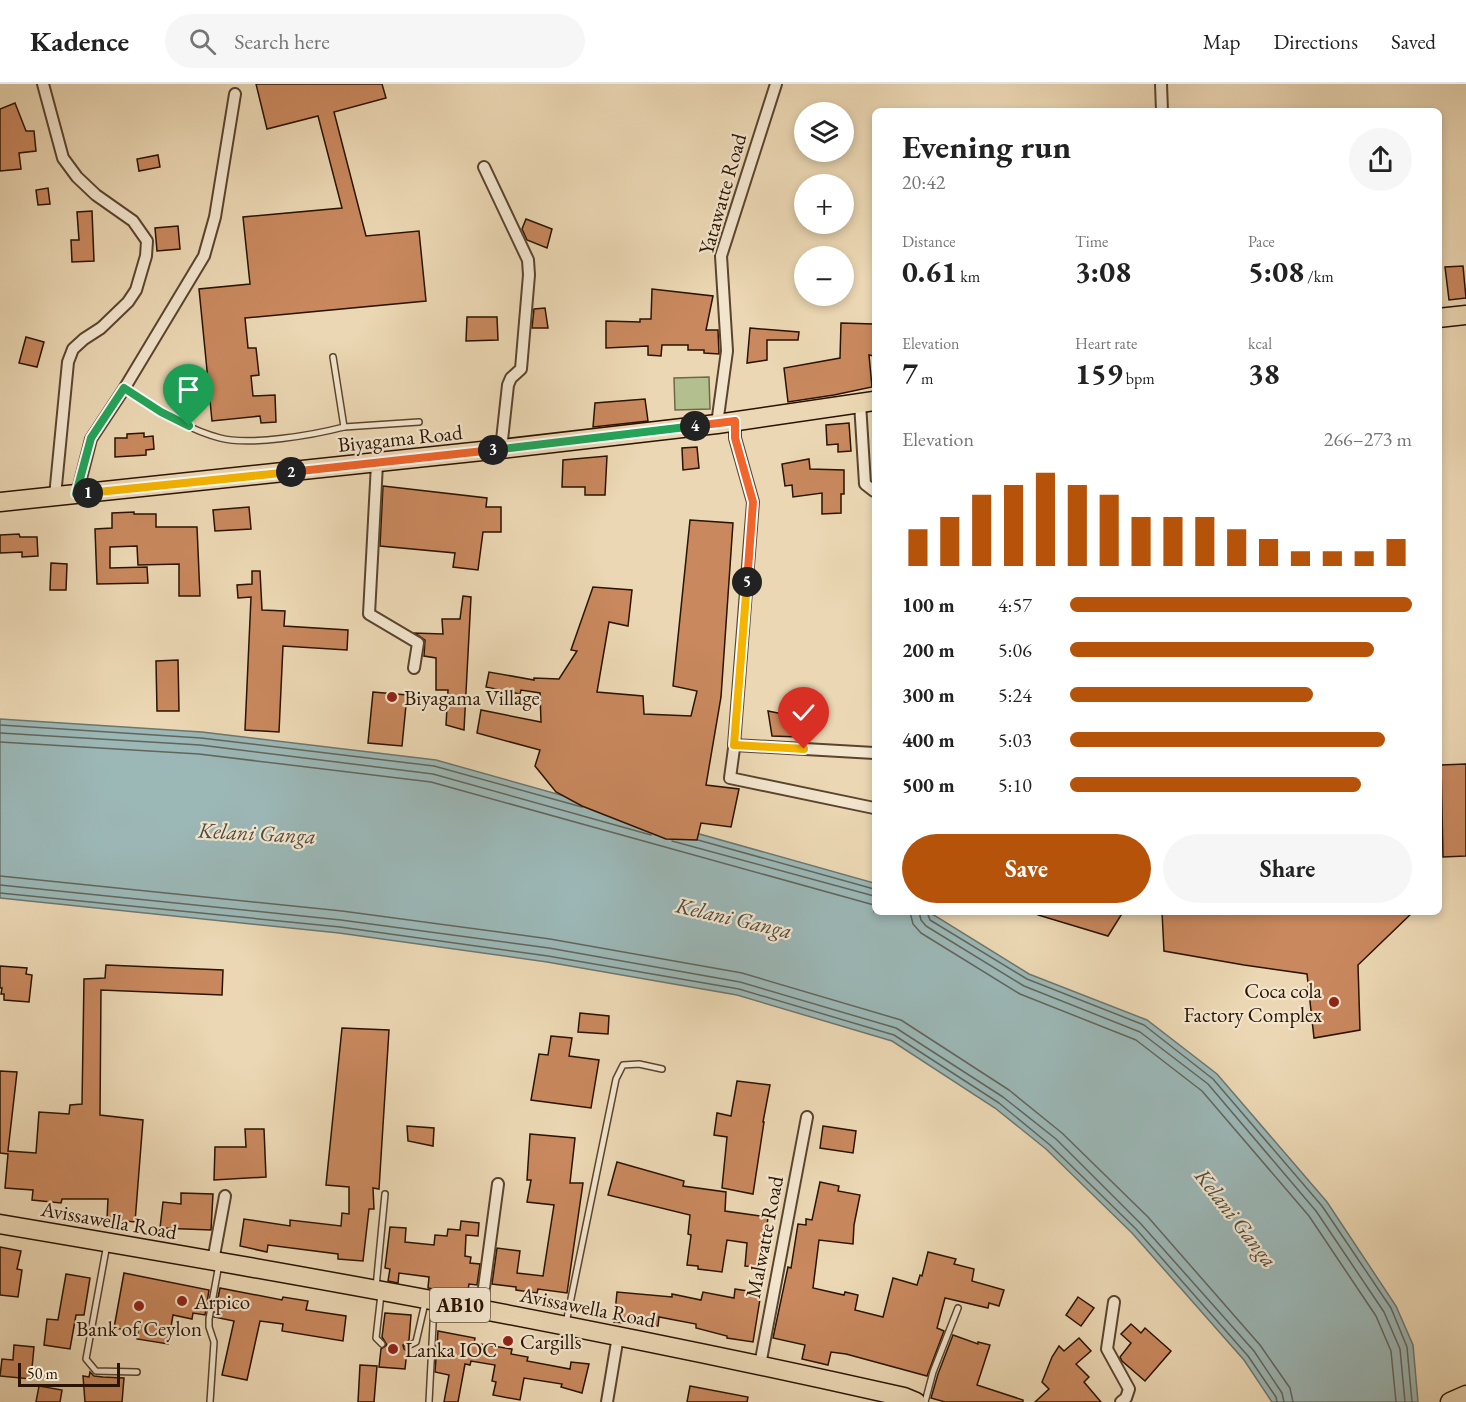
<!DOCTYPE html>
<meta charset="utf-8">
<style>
body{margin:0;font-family:"EB Garamond",serif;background:#f6f6f6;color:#222;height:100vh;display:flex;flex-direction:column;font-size:22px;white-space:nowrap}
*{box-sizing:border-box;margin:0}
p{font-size:20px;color:#767676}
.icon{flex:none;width:33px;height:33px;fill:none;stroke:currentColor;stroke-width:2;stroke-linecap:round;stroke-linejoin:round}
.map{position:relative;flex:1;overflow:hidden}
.panel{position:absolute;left:872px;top:24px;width:570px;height:807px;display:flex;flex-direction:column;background:#fff;border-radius:9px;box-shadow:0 3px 9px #0003}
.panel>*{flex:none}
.tools{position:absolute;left:794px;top:18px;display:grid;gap:12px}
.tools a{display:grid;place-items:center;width:60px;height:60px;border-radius:50%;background:#fff;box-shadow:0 3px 9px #0003;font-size:30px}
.scale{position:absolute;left:18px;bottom:15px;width:102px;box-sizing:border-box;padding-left:6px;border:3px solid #2a1300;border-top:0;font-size:16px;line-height:21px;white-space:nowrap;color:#2a1300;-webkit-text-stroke:4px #f2e5ce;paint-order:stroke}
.pin{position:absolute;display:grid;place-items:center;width:51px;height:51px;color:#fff;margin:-62px -26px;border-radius:50% 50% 50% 0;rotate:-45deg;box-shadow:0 0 6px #0007}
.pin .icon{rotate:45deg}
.km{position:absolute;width:30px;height:30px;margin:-15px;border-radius:50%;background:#222;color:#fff;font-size:16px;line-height:30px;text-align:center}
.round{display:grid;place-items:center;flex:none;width:63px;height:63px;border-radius:32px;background:#f6f6f6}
.overview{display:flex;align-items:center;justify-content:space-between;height:102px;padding:0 30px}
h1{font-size:33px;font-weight:700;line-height:45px}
.figures{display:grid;grid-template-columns:repeat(3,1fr);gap:9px;height:102px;padding:6px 30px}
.figures div{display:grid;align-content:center}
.figures b{font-size:30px;font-weight:700}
.figures small{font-size:16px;font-weight:400}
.figures p{font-size:16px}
.chart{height:168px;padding:12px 30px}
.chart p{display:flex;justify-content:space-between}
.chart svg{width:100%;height:108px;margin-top:6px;stroke:#b45309;stroke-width:6}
.button{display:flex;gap:12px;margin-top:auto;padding:12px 30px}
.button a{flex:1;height:69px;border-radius:36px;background:#b45309;color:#fff;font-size:24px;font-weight:700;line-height:69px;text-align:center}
.button a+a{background:#f6f6f6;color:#222}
ul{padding:0 30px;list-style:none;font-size:20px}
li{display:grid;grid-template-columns:96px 72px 1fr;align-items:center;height:45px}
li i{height:15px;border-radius:8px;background:#b45309}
header{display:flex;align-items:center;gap:36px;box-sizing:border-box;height:84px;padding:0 30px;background:#fff;border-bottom:2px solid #e0e0e0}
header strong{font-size:28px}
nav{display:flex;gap:33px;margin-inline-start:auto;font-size:21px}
.search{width:420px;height:54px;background:#f6f6f6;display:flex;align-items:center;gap:15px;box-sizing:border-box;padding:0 21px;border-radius:33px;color:#767676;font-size:22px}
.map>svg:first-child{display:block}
.green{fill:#b4bf8f;stroke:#6f6948;stroke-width:1.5}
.water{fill:#9bb7b6;stroke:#6e756d;stroke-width:1.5}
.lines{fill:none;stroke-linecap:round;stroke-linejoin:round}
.shore{stroke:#62655b;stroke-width:1.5}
.building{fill:#c9885e;stroke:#2a1300;stroke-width:1.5}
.service-casing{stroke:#5a442d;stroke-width:8}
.minor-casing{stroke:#5a442d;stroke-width:14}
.primary-casing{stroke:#2a1300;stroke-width:21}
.service{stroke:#f2e5ce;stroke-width:5}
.minor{stroke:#f2e5ce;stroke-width:10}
.primary{stroke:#ebd7b3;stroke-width:18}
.split-1-casing{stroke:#fff;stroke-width:12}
.split-2-casing{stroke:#fff;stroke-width:12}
.split-3-casing{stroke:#fff;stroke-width:12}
.split-4-casing{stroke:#fff;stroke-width:12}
.split-5-casing{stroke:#fff;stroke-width:12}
.split-6-casing{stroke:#fff;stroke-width:12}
.split-1{stroke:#22a559;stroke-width:8}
.split-2{stroke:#f5b400;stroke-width:8}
.split-3{stroke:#f0652b;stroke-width:8}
.split-4{stroke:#22a559;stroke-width:8}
.split-5{stroke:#f0652b;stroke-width:8}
.split-6{stroke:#f5b400;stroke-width:8}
.poi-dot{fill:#8f2418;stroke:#f2e5ce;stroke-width:2}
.labels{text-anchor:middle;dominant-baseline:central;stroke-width:4.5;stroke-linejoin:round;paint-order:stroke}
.shield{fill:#f2e5ce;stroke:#66523e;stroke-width:1.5}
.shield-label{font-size:20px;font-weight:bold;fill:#2a1300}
.street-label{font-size:21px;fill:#2a1300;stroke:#f2e5ce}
.poi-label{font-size:21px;fill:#2a1300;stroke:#f2e5ce;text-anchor:start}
.water-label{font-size:22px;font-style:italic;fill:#524c40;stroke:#f2e5ce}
</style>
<header>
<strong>Kadence</strong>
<div class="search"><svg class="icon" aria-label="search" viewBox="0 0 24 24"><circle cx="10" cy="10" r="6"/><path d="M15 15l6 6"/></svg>Search here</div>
<nav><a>Map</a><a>Directions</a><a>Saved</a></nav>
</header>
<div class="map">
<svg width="1466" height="1318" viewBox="0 0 1466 1318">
<rect width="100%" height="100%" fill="#ebd7b3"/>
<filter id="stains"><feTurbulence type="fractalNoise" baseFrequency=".00333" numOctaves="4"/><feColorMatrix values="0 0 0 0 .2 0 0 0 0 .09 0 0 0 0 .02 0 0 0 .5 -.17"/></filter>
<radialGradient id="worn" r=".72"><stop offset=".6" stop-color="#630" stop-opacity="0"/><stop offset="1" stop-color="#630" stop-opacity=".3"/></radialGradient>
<path class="green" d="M709,293L710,325L675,326L674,294Z"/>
<path class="water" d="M0,635L202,648L436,676L874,799V828H929L1029,890L1147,936L1217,990L1327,1118L1396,1222L1413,1261L1418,1318H1272L1244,1276L1132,1149L1046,1065L995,1024L892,957L737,911L547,878L339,849L0,814Z"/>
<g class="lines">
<g class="shore">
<path d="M0,641L201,654L434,682L582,723"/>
<path d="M0,649L200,661L433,690L651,751"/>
<path d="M0,658L199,670L431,698L874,821"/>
<path d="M698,756L874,805"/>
<path d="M672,757L874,812"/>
<path d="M0,792L342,827L550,855L742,889L901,936L1009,1006L1062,1049L1148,1133L1260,1261L1290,1304L1293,1318"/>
<path d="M0,801L341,836L549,864L740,898L896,944L1003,1013L1056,1055L1141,1140L1254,1267L1282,1309L1284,1318"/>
<path d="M0,809L340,843L548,872L739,905L894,951L999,1019L1050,1061L1136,1145L1248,1272L1276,1313L1277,1318"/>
<path d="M910,828L913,840L921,849L1020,910L1136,956L1202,1007L1309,1132L1376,1232L1391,1267L1396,1318"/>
<path d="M919,828L921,836L926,842L1024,902L1140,948L1208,1000L1316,1127L1384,1228L1400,1265L1405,1318"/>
<path d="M927,828L930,836L1027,895L1144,941L1213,995L1322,1122L1391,1224L1407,1263L1412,1318"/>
</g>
</g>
<g class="building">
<path d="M256,0H382L386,14L334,28L366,152L419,147L426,217L245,234L248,264H256L259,291L251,292L253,312L275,311L276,338L261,339L260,332L212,337L199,205L250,200L243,133L342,124L318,32L267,45Z"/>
<path d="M15,19L26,47H34L36,67L19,69L21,85L0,87V25Z"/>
<path d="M158,71L160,83L139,87L137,75Z"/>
<path d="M48,104L50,120L38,121L36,106Z"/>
<path d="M92,127L94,177L72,178L71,156H79L77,128Z"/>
<path d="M526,135L552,145L547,164L527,156L522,145Z"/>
<path d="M178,142L180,165L157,167L155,144Z"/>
<path d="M1463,182L1466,214L1449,216L1445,183Z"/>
<path d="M652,205L713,212L706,246H718L719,270L704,269V266H688V261H662L661,272L648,271V262L606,264V237L640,238V235H651Z"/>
<path d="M545,224L548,244H532L534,225Z"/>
<path d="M467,233H497L498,256L466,257Z"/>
<path d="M841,239L874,240V272L869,271L872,303L834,311L788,318L784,284L840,274Z"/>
<path d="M750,244L799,248L798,256H767V276L747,279Z"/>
<path d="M26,253L44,258L37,283L19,279Z"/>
<path d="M645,315L648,337L593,343L595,319Z"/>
<path d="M849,339L851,367L838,368V360L827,361L826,341Z"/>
<path d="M144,349V353L153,352L154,365L146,366V371L115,373V354H127V350Z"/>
<path d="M697,363L699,384L683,386L682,364Z"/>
<path d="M607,372L605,411H585V403H562L563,376Z"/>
<path d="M809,375L810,385L844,386V410H841V429L822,430V409L793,413L792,401L785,402L782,380Z"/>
<path d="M383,402L487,414L486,423H501V448H483L478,486L453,483L455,469L380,462Z"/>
<path d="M249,423L251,445L215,447L213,426Z"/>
<path d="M134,428V430H156V443H197L200,512H179V480L138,481L137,462L110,463V484L147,483L148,499L97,500L95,445L112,444V429Z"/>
<path d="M690,436L733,439L721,613L706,701L739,705L731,743L701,739L697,756L666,755L582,722L556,708L535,682L540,666L477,649L481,626L541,638L540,609L521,606L520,610L486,603L489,588L534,596V594L559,595L577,567L571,566L593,503L632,506L628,542L609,538L597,608L643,612L644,630L691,632L697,607L673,602Z"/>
<path d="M19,450L20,453H37L38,472L22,473V468L0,469V451Z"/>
<path d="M51,479L67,480L66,506H50Z"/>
<path d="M252,487H260L262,526L285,527L284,542L348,546L347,566L283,562L279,648L245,646L251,513L238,514L237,501L252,500Z"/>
<path d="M463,512L471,513L464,646L446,641L448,606H436V574L424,572L425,556L415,549L443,550L442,535H460Z"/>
<path d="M178,576L179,627H157L156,577Z"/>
<path d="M373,608L407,611L402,662L368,659Z"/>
<path d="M768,627L803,634L800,653L772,652Z"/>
<path d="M1466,680V772L1443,773L1441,681Z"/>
<path d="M1038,828H1123L1108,852L1038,831Z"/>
<path d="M1162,828H1413L1358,881L1360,946L1314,954L1307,890L1244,881L1164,867Z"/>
<path d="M106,881L223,886L222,911L101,906L100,1031L143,1036L135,1138L107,1135L108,1115H62L61,1119L32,1116L33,1106L5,1104L8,1070L0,1069V987L17,988L8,1067L36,1069L39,1028L69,1030L70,1021L82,1020L84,895L105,894Z"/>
<path d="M0,882L27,884L26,890L32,891L29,918L4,916V910H1L2,904H0Z"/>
<path d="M580,929L609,932L608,950L578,948Z"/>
<path d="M342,944L389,946L379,1105L373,1104L374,1125H369L363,1177L338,1175V1170L268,1161L267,1168L240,1162L244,1135L290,1142V1136L341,1142L342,1129L349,1130V1103L326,1101Z"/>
<path d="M551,952L572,954L569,972L599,976L591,1024L531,1016L539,970L548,971Z"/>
<path d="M737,997L770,1001L763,1038H764L753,1110L722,1104L727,1053L714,1051L717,1029L731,1032Z"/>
<path d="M407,1042L434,1044L433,1062L408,1057Z"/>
<path d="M823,1042L856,1047L853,1069L820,1064Z"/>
<path d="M245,1045H264L266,1093L214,1096L215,1063H246Z"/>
<path d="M530,1050L575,1054L570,1099H583L567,1209L538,1205L537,1209L516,1206V1203L492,1200L497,1164L520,1167L517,1189L543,1192L554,1121L527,1118L531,1096H527Z"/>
<path d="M617,1078L684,1097L683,1102L726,1108L725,1127L768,1133L762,1183L745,1182L747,1159L727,1156L722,1188L698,1185V1182L687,1181L691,1151L688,1150L690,1131L608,1111Z"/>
<path d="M820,1098L839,1102L838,1107L860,1111L854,1141L853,1160L819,1156L813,1204L844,1211L845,1208L858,1211L855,1226L883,1233L893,1194L917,1201L920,1191L922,1192L928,1168L956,1175L954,1180L974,1185L972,1197L1004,1206L999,1222L989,1219L988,1224L945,1214L937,1244L944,1247L927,1292L846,1270L831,1268L828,1281L802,1275L805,1261L773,1254L788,1183L791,1184L798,1140L806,1141V1135L812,1136Z"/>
<path d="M181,1109L213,1110L211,1146L160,1144L163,1118L181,1120Z"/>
<path d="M461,1137L479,1139L478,1152L466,1151L465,1172L471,1173L470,1179L480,1180L477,1201L469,1200L467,1211L428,1204L429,1193L399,1189L398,1199L388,1197L390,1185L385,1184L390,1143L406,1144L405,1158L434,1161L435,1151L447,1152L448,1145L460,1146Z"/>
<path d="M0,1163L21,1167L17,1185L22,1186L18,1213L0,1211Z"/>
<path d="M124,1189L209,1206L205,1231L193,1229L192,1235L173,1231L168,1260L137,1255L138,1248L114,1244Z"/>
<path d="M66,1190L90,1194L84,1231H76L70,1265L44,1261L47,1235L58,1236Z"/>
<path d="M220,1204L282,1216L283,1213L308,1217L306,1226L346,1232L343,1257L282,1247L283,1240L260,1237L247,1296L222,1291L234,1237L214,1233Z"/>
<path d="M735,1205L761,1209L753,1258L727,1254V1252L696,1244V1240L659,1233L658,1242L614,1238L617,1208L672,1213V1210L701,1216L703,1208L734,1214Z"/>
<path d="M1078,1213L1094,1224L1081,1242L1066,1231Z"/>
<path d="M385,1229L411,1231L409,1256L403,1261L404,1265L407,1267L405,1285L379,1283L381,1265L387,1261L382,1253Z"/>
<path d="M1131,1240L1141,1249L1145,1244L1171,1267L1145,1297L1122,1277L1120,1273L1131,1259L1121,1250Z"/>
<path d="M438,1247L475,1254L474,1259L512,1265L511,1270L528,1273L527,1277L570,1285L571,1278L589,1280L582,1309L561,1303L562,1300L524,1294L520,1316L493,1311L496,1298L492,1297L495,1281L471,1277L470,1281L465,1280L458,1318H444L449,1291L435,1288Z"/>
<path d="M953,1251L978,1260V1258L990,1261L977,1301L1023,1316V1318H945L931,1314L938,1290Z"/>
<path d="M1079,1254L1091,1267L1076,1280L1089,1293L1084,1298L1101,1318H1035L1049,1305L1042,1298L1052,1273L1059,1262L1064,1267Z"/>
<path d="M14,1261L34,1263L31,1295L0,1292L2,1275L13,1276Z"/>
<path d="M360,1281L377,1282L374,1318H358Z"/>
<path d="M90,1288L94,1292L103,1293L124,1294L122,1318H85L83,1292L89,1293Z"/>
<path d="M39,1302L62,1306L60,1318H36Z"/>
<path d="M690,1302L748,1313L747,1318H687Z"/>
</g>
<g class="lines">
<g class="service-casing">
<g id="service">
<path d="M124,305C154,323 185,345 220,354C250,362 313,351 344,343L333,273"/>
<path d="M344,343L419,338"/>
<path d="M107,1160L86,1275L96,1287L137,1288"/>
<path d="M376,1203L385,1110"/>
<path d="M381,1210L376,1254L382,1260"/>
<path d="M566,1239L616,995L623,981L639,980L662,985"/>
<path d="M408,1262L416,1258L425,1219"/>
<path d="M210,1318L214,1258L209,1243V1235L219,1180"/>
<path d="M429,1318L434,1221"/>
<path d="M925,1318L933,1288L958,1224"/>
</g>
</g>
<g class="minor-casing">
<g id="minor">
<path d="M43,0L63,74L77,93L96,111L133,137L147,157L146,172L136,206L128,218L101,244L84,255L73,265L68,278L55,412"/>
<path d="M1161,0L1162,27"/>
<path d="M484,83L528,176L529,191L521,285L511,294L508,301L501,365"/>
<path d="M860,319L865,400L874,407"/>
<path d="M735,337V354L753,418L734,661L874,669"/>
<path d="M717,340L727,267L721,172L776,0"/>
<path d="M377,380L369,530L418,559L414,584"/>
<path d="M77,410L91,355L124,305L204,172L215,133L235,10"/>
<path d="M735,657L730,694L874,724"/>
<path d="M213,1177L225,1112"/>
<path d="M1114,1218L1107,1265L1129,1305L1126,1314L1121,1318"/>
<path d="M481,1226L498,1100"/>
<path d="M760,1281L807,1033"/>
<path d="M607,1318L618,1252"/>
</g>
</g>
<g class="primary-casing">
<g id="primary">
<path d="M1438,234L1466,231"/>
<path d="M0,418L501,365L717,340L874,317"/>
<path d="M0,1140C302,1191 604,1245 904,1313L916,1318"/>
<path d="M1450,1318L1466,1311"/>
</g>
</g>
<use href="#service" class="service"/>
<use href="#minor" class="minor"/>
<use href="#primary" class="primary"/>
</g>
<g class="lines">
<g class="split-1-casing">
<path id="split-1" d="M88,409L76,410L91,354L124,304L161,328L189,342"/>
</g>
<g class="split-2-casing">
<path id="split-2" d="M88,409L291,388"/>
</g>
<g class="split-3-casing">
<path id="split-3" d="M291,388L493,366"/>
</g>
<g class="split-4-casing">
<path id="split-4" d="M493,366L695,342"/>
</g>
<g class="split-5-casing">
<path id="split-5" d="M695,342L735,337V354L753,418L747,498"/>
</g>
<g class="split-6-casing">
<path id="split-6" d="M747,498L734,661L804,665"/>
</g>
<use href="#split-1" class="split-1"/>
<use href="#split-2" class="split-2"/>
<use href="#split-3" class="split-3"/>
<use href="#split-4" class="split-4"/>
<use href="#split-5" class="split-5"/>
<use href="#split-6" class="split-6"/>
</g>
<g class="poi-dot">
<circle cx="392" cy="613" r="6"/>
<circle cx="1334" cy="918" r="6"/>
<circle cx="182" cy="1217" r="6"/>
<circle cx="139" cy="1222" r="6"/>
<circle cx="508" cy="1257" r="6"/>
<circle cx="393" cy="1265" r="6"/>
</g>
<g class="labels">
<rect class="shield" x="430" y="1204" width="60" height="34" rx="4.5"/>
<g class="shield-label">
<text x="460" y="1221">AB10</text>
</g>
<g class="street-label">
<text transform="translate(722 110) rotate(-74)">Yatawatte Road</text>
<text transform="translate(400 354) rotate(-6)">Biyagama Road</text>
<text transform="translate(109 1136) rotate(10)">Avissawella Road</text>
<text transform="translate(764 1153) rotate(-79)">Malwatte Road</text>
<text transform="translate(588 1223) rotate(11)">Avissawella Road</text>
</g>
<g class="poi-label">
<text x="404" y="613">Biyagama Village</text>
<text x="1322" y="906" text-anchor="end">Coca cola<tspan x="1322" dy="24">Factory Complex</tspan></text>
<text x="194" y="1217">Arpico</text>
<text x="139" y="1244" text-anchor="middle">Bank of Ceylon</text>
<text x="520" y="1257">Cargills</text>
<text x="405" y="1265">Lanka IOC</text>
</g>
<g class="water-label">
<text transform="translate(257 749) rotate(3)">Kelani Ganga</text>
<text transform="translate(734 834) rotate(13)">Kelani Ganga</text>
<text transform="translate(1236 1134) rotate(52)">Kelani Ganga</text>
</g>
</g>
<rect width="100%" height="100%" filter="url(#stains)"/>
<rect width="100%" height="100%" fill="url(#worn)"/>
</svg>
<div class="tools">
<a><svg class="icon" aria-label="layers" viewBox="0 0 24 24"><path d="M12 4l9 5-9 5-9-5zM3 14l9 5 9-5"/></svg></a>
<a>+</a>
<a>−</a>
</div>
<div class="scale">50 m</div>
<div class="pin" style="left:189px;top:342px;background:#1e9e55"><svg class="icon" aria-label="arrive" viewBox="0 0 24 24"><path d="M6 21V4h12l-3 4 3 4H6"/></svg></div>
<div class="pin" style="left:804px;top:665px;background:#d93025"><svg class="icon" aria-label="check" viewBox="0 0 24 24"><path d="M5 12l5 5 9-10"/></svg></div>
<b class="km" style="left:88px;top:409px">1</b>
<b class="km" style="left:291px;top:388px">2</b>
<b class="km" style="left:493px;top:366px">3</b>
<b class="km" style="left:695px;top:342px">4</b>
<b class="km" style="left:747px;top:498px">5</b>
<section class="panel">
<div class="overview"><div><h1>Evening run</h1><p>20:42</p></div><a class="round"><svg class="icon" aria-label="share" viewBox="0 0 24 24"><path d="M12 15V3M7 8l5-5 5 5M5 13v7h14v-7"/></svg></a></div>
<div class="figures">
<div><p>Distance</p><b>0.61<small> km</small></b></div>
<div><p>Time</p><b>3:08</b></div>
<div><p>Pace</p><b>5:08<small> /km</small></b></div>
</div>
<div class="figures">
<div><p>Elevation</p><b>7<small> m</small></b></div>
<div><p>Heart rate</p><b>159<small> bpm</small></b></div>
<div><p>kcal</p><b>38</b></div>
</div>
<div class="chart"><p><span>Elevation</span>266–273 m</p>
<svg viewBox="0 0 160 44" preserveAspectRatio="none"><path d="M5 44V29M15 44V24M25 44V15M35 44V11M45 44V6M55 44V11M65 44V15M75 44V24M85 44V24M95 44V24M105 44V29M115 44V33M125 44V38M135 44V38M145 44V38M155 44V33"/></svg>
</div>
<ul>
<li><b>100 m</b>4:57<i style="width:100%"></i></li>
<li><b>200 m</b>5:06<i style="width:89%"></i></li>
<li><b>300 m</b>5:24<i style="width:71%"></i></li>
<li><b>400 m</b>5:03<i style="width:92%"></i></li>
<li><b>500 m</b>5:10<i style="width:85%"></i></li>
</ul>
<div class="button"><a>Save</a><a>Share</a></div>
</section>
</div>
